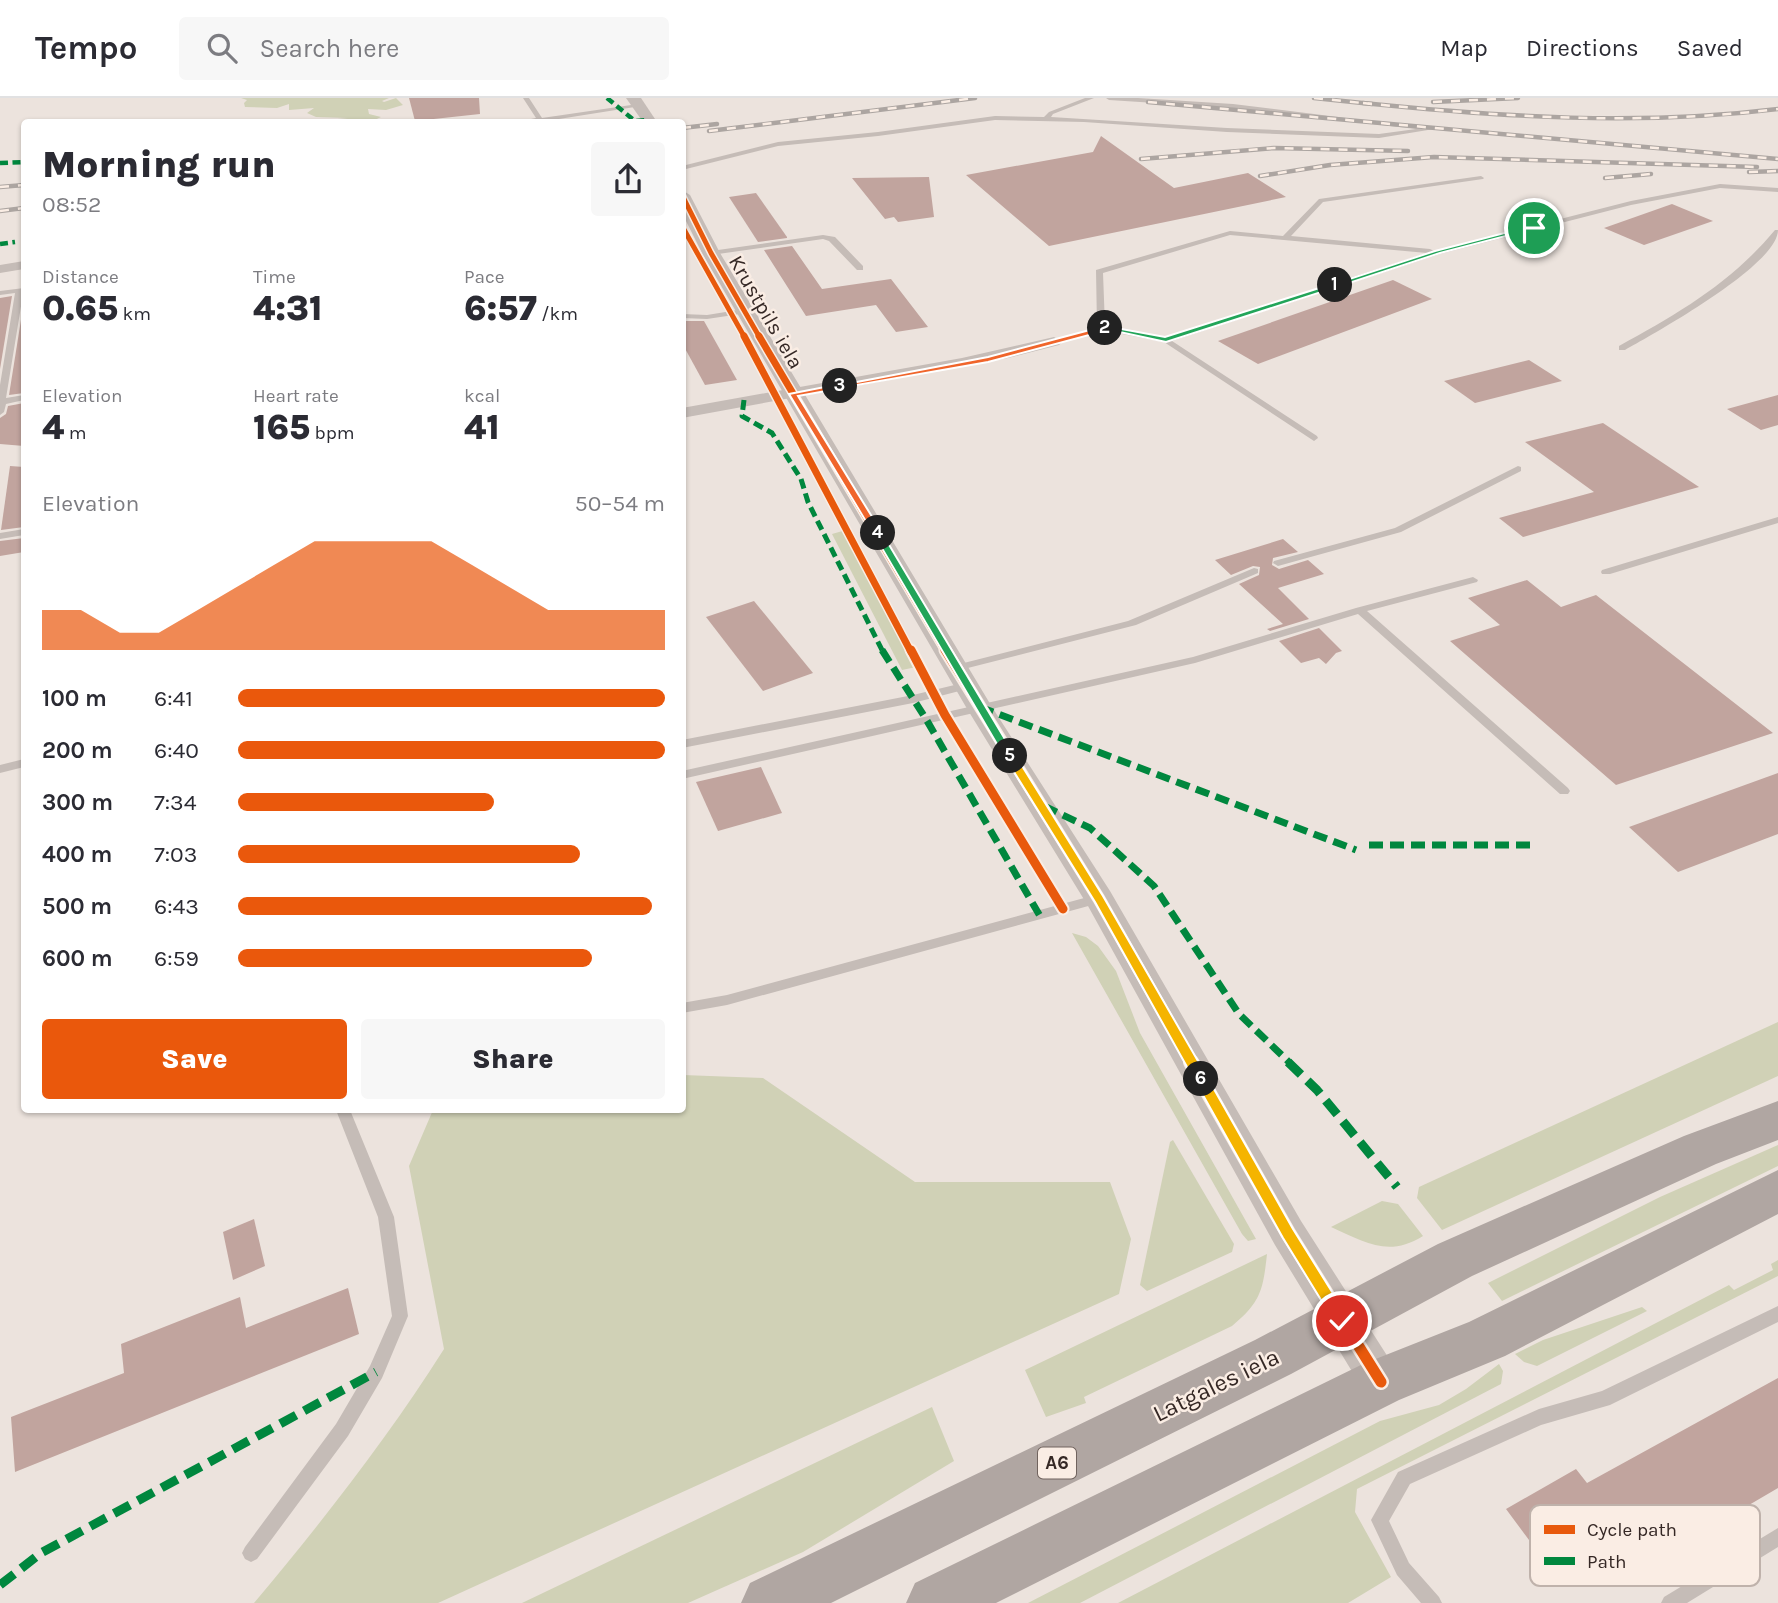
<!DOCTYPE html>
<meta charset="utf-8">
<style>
body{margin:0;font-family:Karla,sans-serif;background:#f7f7f7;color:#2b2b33;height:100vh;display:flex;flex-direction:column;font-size:26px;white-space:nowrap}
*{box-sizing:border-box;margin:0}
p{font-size:23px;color:#7c7c81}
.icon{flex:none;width:38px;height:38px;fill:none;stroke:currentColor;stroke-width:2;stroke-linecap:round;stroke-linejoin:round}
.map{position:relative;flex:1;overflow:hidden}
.details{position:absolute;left:21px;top:21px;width:665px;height:994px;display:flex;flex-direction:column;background:#fff;border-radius:7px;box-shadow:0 2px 5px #0004}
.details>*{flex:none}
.pin{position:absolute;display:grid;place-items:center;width:60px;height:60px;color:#fff;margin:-30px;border:4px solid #fff;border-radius:50%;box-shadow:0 2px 7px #0007}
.km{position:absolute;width:35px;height:35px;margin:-18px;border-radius:50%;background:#222;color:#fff;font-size:19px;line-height:35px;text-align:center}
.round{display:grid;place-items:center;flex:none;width:74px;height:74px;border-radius:7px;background:#f7f7f7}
.headline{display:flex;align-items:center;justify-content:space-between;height:119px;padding:0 21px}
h1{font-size:38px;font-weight:800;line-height:52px}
.metrics{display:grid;grid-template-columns:repeat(3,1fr);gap:10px;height:119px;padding:7px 21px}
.metrics div{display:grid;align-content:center}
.metrics b{font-size:35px;font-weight:800}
.metrics small{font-size:19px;font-weight:400}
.metrics p{font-size:19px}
.chart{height:196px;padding:14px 21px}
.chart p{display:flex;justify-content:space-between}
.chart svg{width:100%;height:126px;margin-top:7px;fill:#ea580c;opacity:.7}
.action{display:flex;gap:14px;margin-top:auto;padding:14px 21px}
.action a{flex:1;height:80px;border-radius:7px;background:#ea580c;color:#fff;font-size:28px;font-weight:800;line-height:80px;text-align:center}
.action a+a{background:#f7f7f7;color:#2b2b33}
ul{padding:0 21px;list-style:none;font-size:23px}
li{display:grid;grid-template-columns:112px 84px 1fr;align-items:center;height:52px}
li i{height:18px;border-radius:9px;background:#ea580c}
header{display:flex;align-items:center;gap:42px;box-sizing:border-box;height:98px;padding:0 35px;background:#fff;border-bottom:2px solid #e1e1e2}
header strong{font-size:33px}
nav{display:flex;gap:38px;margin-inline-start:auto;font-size:24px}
.search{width:490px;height:63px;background:#f7f7f7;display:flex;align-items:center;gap:18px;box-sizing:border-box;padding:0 24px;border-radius:7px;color:#7c7c81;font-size:26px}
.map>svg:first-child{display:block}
.green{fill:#d0d1b6}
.building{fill:#c1a49e}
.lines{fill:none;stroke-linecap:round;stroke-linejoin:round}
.service{fill:#c5bcb7;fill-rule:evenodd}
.minor{fill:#c5bcb7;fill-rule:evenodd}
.tertiary{fill:#c5bcb7;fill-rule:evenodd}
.trunk{fill:#b0a6a2;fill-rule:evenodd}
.rail-casing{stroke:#aca5a1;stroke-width:4.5}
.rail{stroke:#faede4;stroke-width:2.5;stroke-dasharray:9;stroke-linecap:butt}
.quiet-far3{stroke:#00873e;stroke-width:4.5;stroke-dasharray:8 4.5;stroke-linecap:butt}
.quiet-far2{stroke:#00873e;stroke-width:5;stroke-dasharray:10 5;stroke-linecap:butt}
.quiet-far1{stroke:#00873e;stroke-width:7;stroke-dasharray:14 7;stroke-linecap:butt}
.quiet{stroke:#00873e;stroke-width:9;stroke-dasharray:18 9;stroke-linecap:butt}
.cycleway-far3-casing{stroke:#faede4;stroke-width:8}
.cycleway-far2-casing{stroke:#faede4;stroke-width:10}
.cycleway-far1-casing{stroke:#faede4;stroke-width:13}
.cycleway-casing{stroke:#faede4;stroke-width:16}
.cycleway-far3{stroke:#e8590c;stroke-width:5}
.cycleway-far2{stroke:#e8590c;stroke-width:7}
.cycleway-far1{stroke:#e8590c;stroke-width:9}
.cycleway{stroke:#e8590c;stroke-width:11}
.split-1{fill:#22a559;stroke:#fff;stroke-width:2}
.split-2{fill:#22a559;stroke:#fff;stroke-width:2}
.split-3{fill:#f0652b;stroke:#fff;stroke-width:2}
.split-4{fill:#f0652b;stroke:#fff;stroke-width:2}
.split-5{fill:#22a559;stroke:#fff;stroke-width:2}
.split-6{fill:#f5b400;stroke:#fff;stroke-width:2}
.split-7{fill:#f5b400;stroke:#fff;stroke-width:2}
.labels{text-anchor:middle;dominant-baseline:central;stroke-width:5;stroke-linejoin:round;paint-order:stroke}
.shield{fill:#faede4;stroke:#70635e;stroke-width:2}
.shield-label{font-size:19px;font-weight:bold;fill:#352825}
.street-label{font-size:21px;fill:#352825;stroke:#faede4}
.near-street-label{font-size:24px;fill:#352825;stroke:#faede4}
.key{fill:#faede4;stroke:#bfb2ab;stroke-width:2}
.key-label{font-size:19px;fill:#352825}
</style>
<header>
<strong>Tempo</strong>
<div class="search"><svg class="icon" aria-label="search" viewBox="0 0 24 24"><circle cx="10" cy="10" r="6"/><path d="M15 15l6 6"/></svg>Search here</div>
<nav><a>Map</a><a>Directions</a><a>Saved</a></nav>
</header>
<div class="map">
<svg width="1778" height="1505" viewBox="0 0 1778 1505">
<rect width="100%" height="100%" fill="#ece3dd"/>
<g class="green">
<path d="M241,0H389L382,3L384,4L396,0L403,7L386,12L368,11L369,16L381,19C362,29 327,24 306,24L348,20L316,19L307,15L314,10L289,12V6L277,10L245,9L244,5L247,2Z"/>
<path d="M846,432L921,568L902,572L832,436Z"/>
<path d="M1072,835L1086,839L1098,848L1116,873L1140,935L1256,1141L1248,1143L1242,1136Z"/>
<path d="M1778,924V978L1442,1132L1417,1100L1419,1089Z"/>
<path d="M683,977L763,980L915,1084H1110L1131,1141L1119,1196L438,1505H254C322,1424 387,1341 444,1251L409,1068L433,1012H682Z"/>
<path d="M1173,1042L1234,1146L1232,1154L1147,1193L1140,1187L1170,1044Z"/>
<path d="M1778,1047V1068L1502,1203L1488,1185L1660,1099Z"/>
<path d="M1382,1103L1398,1106L1423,1138C1388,1160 1365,1144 1331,1129Z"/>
<path d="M1267,1156C1263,1192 1261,1204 1232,1228L1084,1299L1086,1305L1046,1319L1025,1272Z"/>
<path d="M1778,1162V1178L1357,1391L1355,1414L1391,1479L1348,1505H1118L1729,1187L1734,1192L1773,1172L1771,1166Z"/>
<path d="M1642,1209L1647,1213L1537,1268L1524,1264L1515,1256L1543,1242Z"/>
<path d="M1499,1266L1503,1273L1501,1286L1080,1505H1028L1380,1323L1439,1307L1466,1291Z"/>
<path d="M932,1309L954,1363L803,1454L688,1505H522Z"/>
</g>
<g class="building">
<path d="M409,0H479L480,16L415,23Z"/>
<path d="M1101,38L1174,90L1248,75L1286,99L1049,148L966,77L1093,54Z"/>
<path d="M929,79L934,119L898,124L894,119L885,121L852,80Z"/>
<path d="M756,95L787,139V140L758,144L729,99Z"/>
<path d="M1672,106L1713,123L1644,147L1604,130Z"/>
<path d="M792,148L822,191L891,181L928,229L896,234L876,207L806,218L764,152Z"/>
<path d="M1393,182L1432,201L1258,266L1218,243Z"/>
<path d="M12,198L0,271V200Z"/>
<path d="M24,203V295L9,297Z"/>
<path d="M682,223H704L737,282L705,287L682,245Z"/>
<path d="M1529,262L1562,283L1475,305L1444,283Z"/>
<path d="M1778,297V327L1761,332L1727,311Z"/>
<path d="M24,305V348L0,346V320L6,316L8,308Z"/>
<path d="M1603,325L1699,389L1523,439L1499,420L1594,394L1525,344Z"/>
<path d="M10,368L24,369V429L1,432Z"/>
<path d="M24,440V454L0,458V443Z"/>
<path d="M1283,441L1298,454L1273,460L1272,467L1279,471L1308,462L1324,476L1278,490L1309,521L1270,533L1267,531L1283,526L1239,486L1259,477L1260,469L1253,468L1231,477L1215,462Z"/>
<path d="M1527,482L1561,509L1596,497L1773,635L1616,687L1450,543L1500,527L1468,500Z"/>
<path d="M754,503L813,575L763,593L706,519Z"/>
<path d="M1319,530L1342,553L1336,555L1326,566L1319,560L1301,565L1279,543Z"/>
<path d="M761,669L782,715L718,733L696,684Z"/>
<path d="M1778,675V736L1678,774L1629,729Z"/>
<path d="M254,1121L265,1168L233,1182L223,1134Z"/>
<path d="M348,1190L359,1236L15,1374L11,1319L124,1275L121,1246L240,1199L246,1230Z"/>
<path d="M1778,1280V1390L1650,1465L1620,1427L1549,1469L1506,1411L1576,1371L1587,1385Z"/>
</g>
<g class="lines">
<g class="service">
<path d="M523,0H529L542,20L638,6L641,8L540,24H520L521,23L536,20Z"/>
<path d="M1085,0H1094L1053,16L1051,19L1227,30L1379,36L1416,31L1233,10L1109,2L1106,0H1138L1233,6L1434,31L1379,40L1227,34L1084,24L995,22L878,38L778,48L682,72V68L778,44L878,34L995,18L1044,19L1049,14Z"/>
<path d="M1481,78L1484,80L1483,81L1323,104L1291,138L1430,151L1434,153L1631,103L1720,86L1778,90V94L1720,90L1631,107L1440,156L1172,243L1317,338L1318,340L1314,343L1164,244L1101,232L1054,246L1050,244L1097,229L1096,172L1230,133L1283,138L1319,101ZM1230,137L1427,155L1166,239L1105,228L1103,175Z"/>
<path d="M1775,132H1778C1778,167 1655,235 1625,252H1619V248C1679,215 1731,185 1775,132Z"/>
<path d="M823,137L835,139L863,168V172H857L829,143L823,141L711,157L707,155L711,153Z"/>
<path d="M24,190L6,300L24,297V302L6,306L4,314L0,317V287L15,195L0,197V193Z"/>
<path d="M744,211L748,213L747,215L707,221L682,220V216L707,217Z"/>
<path d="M1518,368L1521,369V373L1401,434L1278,468L1273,465L1274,463L1395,430Z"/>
<path d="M1778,419V425L1610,476H1602L1601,474L1602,472Z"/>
<path d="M24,431V437L0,441V435Z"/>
<path d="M1254,470L1258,471V475L1136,527L956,573L951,570L952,568L1128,523Z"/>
<path d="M1473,479L1478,482L1477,484L1367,513L1568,690L1570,693L1568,696H1560L1358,516L1195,565L682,681V673L1193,559L1356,510Z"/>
<path d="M967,584L971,586L972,588L971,590L913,605L682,650V642L913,597Z"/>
<path d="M24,661V669L0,675V667Z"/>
<path d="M1099,796L1103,798L1105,801L1103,804L727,907L682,915V905L727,897Z"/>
<path d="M336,1012H350L394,1119L408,1218L382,1280L348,1338L257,1461L251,1464L245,1461L242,1455L245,1449L336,1326L370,1268L392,1218L378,1119Z"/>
<path d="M1778,1208V1224L1610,1307L1541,1327L1410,1386L1389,1423L1409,1465L1439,1499L1442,1505H1421L1397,1477L1371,1422L1398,1374L1539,1311L1602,1293Z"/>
<path d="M1778,1430V1449L1687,1505H1661L1664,1499Z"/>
</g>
<g class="minor">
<path d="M24,163V171L0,175V167Z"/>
<path d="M1054,239L1062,244L1059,247L1008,260L682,320V310L962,260Z"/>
</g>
<g class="tertiary">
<path d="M626,0H641L657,24H643Z"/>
<path d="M682,92L690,97L720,155L992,609L1110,793L1301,1123L1395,1270L1401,1284L1395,1298L1381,1304L1367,1298L1275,1147L1088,808L966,609L702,155L682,115Z"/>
</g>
<g class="trunk">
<path d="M1778,1003V1042L1716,1066L1472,1178L1291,1276L831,1505H741L750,1485L1255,1242L1438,1146L1684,1038Z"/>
<path d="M1778,1072V1116L1505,1258L1399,1302L996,1505H906L915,1485L1363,1266L1469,1224Z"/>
</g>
<g class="rail-casing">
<g id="rail">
<path d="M1314,0L1372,6"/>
<path d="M1148,4L1778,61"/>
<path d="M1433,4L1518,0"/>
<path d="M1363,5C1502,19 1639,28 1778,11"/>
<path d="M682,30L717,26"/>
<path d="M709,33L975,0"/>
<path d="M1141,61L1274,50L1408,53"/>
<path d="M1749,74L1778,73"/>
<path d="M1260,78L1330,67L1434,59L1757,69"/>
<path d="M1605,80L1651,76"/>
<path d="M0,89L24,87"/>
<path d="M0,113L24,110"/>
</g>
</g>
<use href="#rail" class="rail"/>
<g class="quiet-far3">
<path d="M607,0L635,23L648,22"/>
<path d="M0,65L24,64"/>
<path d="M0,146L15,144"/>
</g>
<path class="quiet-far2" d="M744,302L742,318L772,335L801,381L808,404L883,554"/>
<g class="quiet-far1">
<path d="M882,552L926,621L1040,818"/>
<path d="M980,609L1356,752"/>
<path d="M1044,708L1090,730L1154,788L1239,916L1290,965"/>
<path d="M1369,747H1535"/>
</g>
<g class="quiet">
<path d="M1288,964L1317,992L1397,1089"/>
<path d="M0,1487L41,1455L376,1274"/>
</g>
<g class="cycleway-far3-casing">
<g id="cycleway-far3">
<path d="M682,97L711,155L760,240"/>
<path d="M682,128L745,240"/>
</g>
</g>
<g class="cycleway-far2-casing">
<g id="cycleway-far2">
<path d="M744,238L911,554"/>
<path d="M759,238L946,554"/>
</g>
</g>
<g class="cycleway-far1-casing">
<g id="cycleway-far1">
<path d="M911,552L945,617L1063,811"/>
<path d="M945,552L1099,801L1192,965"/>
</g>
</g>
<g class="cycleway-casing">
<path id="cycleway" d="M1191,964L1288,1135L1381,1284"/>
</g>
<use href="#cycleway-far3" class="cycleway-far3"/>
<use href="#cycleway-far2" class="cycleway-far2"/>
<use href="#cycleway-far1" class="cycleway-far1"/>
<use href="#cycleway" class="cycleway"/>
</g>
<path class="split-1" d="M1532,128L1537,130L1440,155L1337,189L1331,187L1435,153Z"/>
<path class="split-2" d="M1335,185L1337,189L1166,244L1101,230L1105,228L1165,239Z"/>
<path class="split-3" d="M1105,228L1108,232L988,264L840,290L836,288L988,259Z"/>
<path class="split-4" d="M840,286L843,290L798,298L882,435L881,437L873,435L789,296Z"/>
<path class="split-5" d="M878,433L882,435L1015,658L1014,660L1004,658L873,435Z"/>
<path class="split-6" d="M1010,654L1014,655L1103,798L1206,977V985H1196L1095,804L1004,658Z"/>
<path class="split-7" d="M1201,976L1206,977L1293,1131L1347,1218L1350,1223L1347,1228H1337L1283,1140L1194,981Z"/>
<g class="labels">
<rect class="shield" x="1038" y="1349.5" width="38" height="31" rx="5"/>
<g class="shield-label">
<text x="1057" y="1365">A6</text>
</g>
<g class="street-label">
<text transform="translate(766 214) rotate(60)">Krustpils iela</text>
</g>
<g class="near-street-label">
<text transform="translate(1216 1287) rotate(-26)">Latgales iela</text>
</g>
</g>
<rect x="1530" y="1407" width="230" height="81" rx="10" class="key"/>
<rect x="1544" y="1427" width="31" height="9" fill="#e8590c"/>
<rect x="1544" y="1459" width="31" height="8" fill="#00873e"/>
<g class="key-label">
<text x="1587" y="1438">Cycle path</text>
<text x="1587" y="1470">Path</text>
</g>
</svg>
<div class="pin" style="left:1534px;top:130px;background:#1e9e55"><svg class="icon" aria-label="arrive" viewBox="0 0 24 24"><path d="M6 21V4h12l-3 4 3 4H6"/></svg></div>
<div class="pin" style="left:1342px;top:1223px;background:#d93025"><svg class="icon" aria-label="check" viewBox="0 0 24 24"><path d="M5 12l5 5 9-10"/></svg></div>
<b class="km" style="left:1335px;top:187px">1</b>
<b class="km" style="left:1105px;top:230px">2</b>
<b class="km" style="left:840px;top:288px">3</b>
<b class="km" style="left:878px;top:435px">4</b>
<b class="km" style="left:1010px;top:658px">5</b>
<b class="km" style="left:1201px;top:981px">6</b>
<section class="details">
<div class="headline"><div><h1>Morning run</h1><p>08:52</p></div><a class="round"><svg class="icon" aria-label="share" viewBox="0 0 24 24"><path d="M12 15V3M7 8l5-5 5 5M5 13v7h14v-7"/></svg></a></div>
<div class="metrics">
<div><p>Distance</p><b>0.65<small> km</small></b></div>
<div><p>Time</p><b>4:31</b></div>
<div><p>Pace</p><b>6:57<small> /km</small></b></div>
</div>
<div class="metrics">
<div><p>Elevation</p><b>4<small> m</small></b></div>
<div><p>Heart rate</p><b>165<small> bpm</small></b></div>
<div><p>kcal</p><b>41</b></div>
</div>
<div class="chart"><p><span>Elevation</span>50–54 m</p>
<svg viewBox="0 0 160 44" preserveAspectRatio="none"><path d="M0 44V30L10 30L20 38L30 38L40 30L50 22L60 14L70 6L80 6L90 6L100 6L110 14L120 22L130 30L140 30L150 30L160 30V44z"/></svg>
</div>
<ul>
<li><b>100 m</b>6:41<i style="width:100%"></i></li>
<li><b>200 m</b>6:40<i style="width:100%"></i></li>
<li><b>300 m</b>7:34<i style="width:60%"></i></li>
<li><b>400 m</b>7:03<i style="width:80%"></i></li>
<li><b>500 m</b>6:43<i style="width:97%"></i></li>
<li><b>600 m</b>6:59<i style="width:83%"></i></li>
</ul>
<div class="action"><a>Save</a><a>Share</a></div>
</section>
</div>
